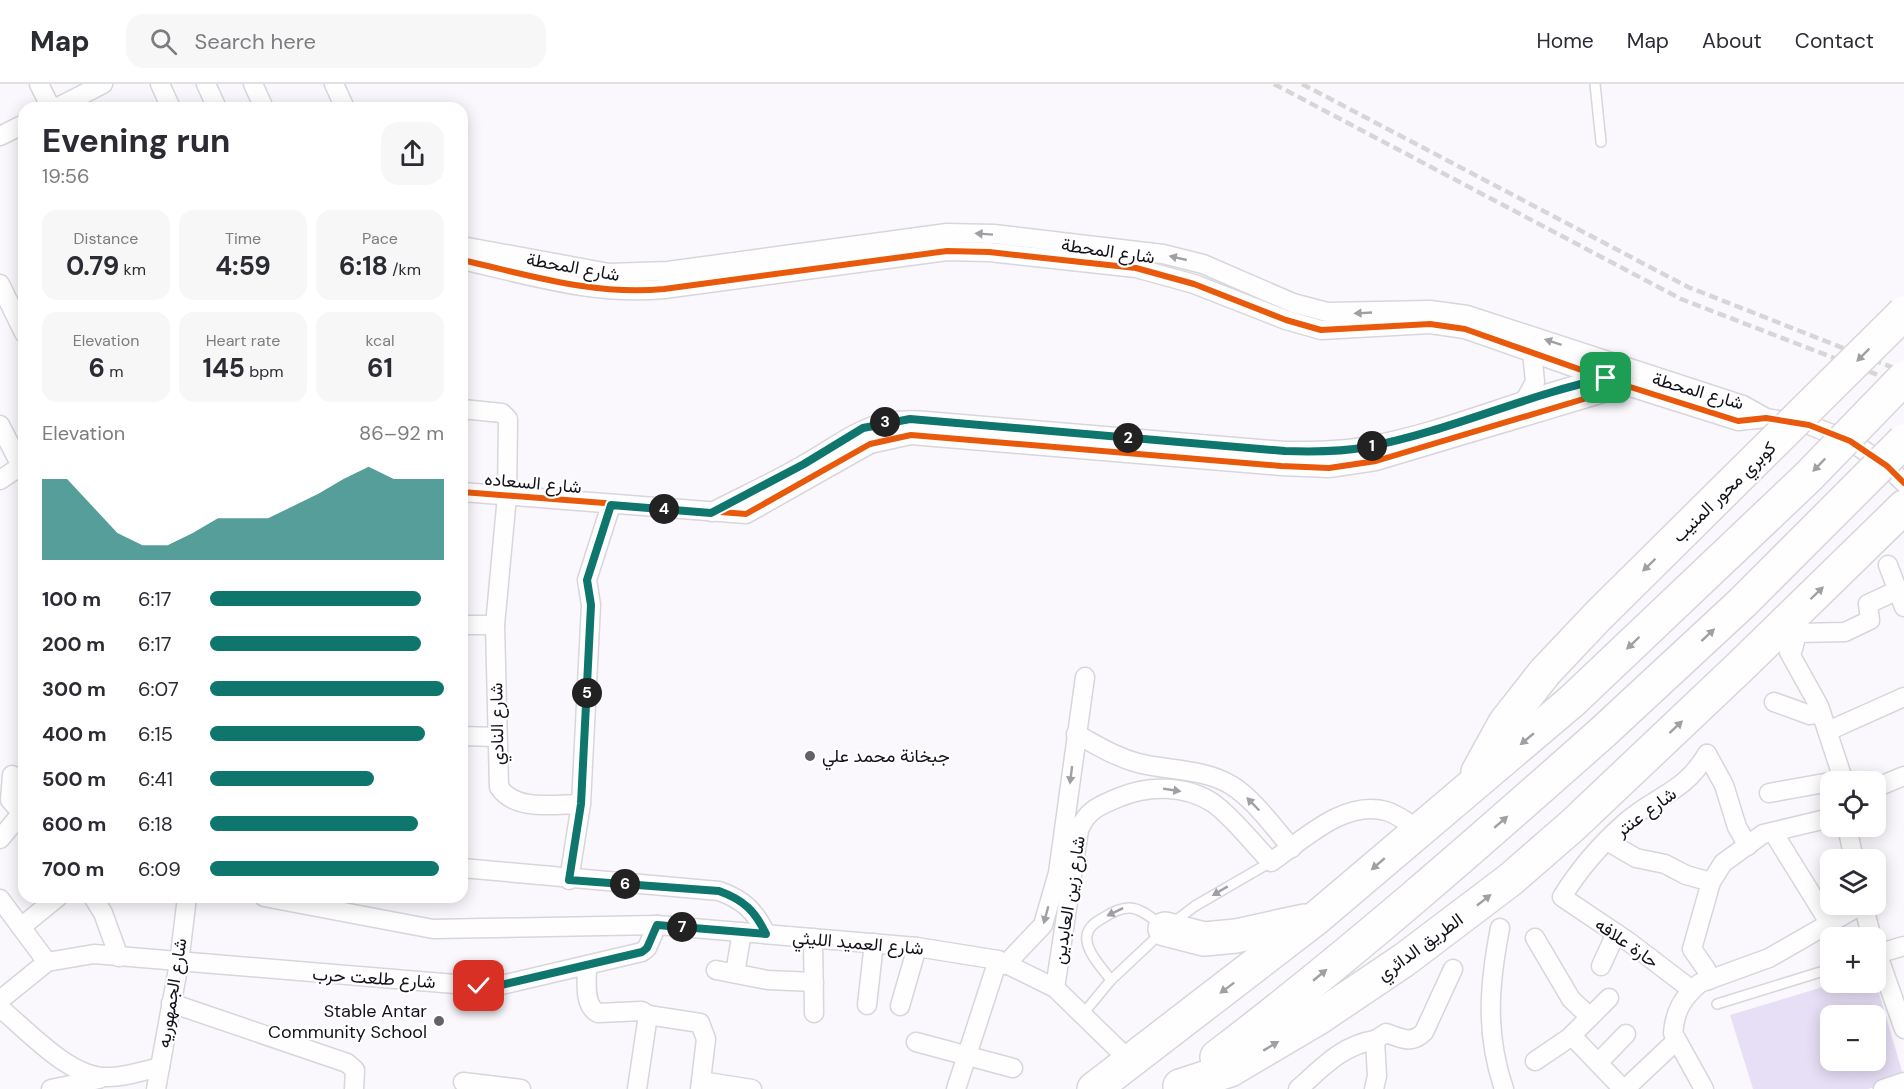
<!DOCTYPE html>
<meta charset="utf-8">
<style>
body{margin:0;font-family:"DM Sans",Vazirmatn,sans-serif;background:#f7f7f7;color:#2b2b33;height:100vh;display:flex;flex-direction:column;font-size:22px;white-space:nowrap}
*{box-sizing:border-box;margin:0}
p{font-size:20px;color:#7c7c81}
.icon{flex:none;width:33px;height:33px;fill:none;stroke:currentColor;stroke-width:2;stroke-linecap:round;stroke-linejoin:round}
.map{position:relative;flex:1;overflow:hidden}
.details{position:absolute;left:18px;top:18px;width:450px;height:801px;display:flex;flex-direction:column;background:#fff;border-radius:18px;box-shadow:0 3px 15px #0003}
.details>*{flex:none}
.controls{position:absolute;left:1820px;top:687px;display:grid;gap:12px}
.controls a{display:grid;place-items:center;width:66px;height:66px;border-radius:12px;background:#fff;box-shadow:0 3px 15px #0003;font-size:30px}
.pin{position:absolute;display:grid;place-items:center;width:51px;height:51px;color:#fff;margin:-26px;border-radius:12px;box-shadow:0 3px 9px #0006}
.km{position:absolute;width:30px;height:30px;margin:-15px;border-radius:50%;background:#222;color:#fff;font-size:16px;line-height:30px;text-align:center}
.round{display:grid;place-items:center;flex:none;width:63px;height:63px;border-radius:18px;background:#f7f7f7}
.summary{display:flex;align-items:center;justify-content:space-between;height:102px;padding:0 24px}
h1{font-size:33px;font-weight:700;line-height:45px}
.metrics{display:grid;grid-template-columns:repeat(3,1fr);gap:9px;height:102px;padding:6px 24px}
.metrics div{display:grid;align-content:center;border-radius:15px;background:#f7f7f7;text-align:center}
.metrics b{font-size:26px;font-weight:700}
.metrics small{font-size:16px;font-weight:400}
.metrics p{font-size:16px}
.chart{height:168px;padding:12px 24px}
.chart p{display:flex;justify-content:space-between}
.chart svg{width:100%;height:108px;margin-top:6px;fill:#0f766e;opacity:.7}
ul{padding:0 24px;list-style:none;font-size:20px}
li{display:grid;grid-template-columns:96px 72px 1fr;align-items:center;height:45px}
li i{height:15px;border-radius:8px;background:#0f766e}
header{display:flex;align-items:center;gap:36px;box-sizing:border-box;height:84px;padding:0 30px;background:#fff;border-bottom:2px solid #e1e1e2}
header strong{font-size:28px}
nav{display:flex;gap:33px;margin-inline-start:auto;font-size:21px}
.search{width:420px;height:54px;background:#f7f7f7;display:flex;align-items:center;gap:15px;box-sizing:border-box;padding:0 21px;border-radius:18px;color:#7c7c81;font-size:22px}
.map>svg:first-child{display:block}
.green{fill:#e7dff5;fill-rule:evenodd}
.lines{fill:none;stroke-linecap:round;stroke-linejoin:round}
.service-casing{stroke:#d8d5dc;stroke-width:12}
.minor-casing{stroke:#d8d5dc;stroke-width:21}
.motorway-casing{stroke:#d8d5dc;stroke-width:36}
.service{stroke:#fefeff;stroke-width:9}
.minor{stroke:#fefeff;stroke-width:18}
.motorway{stroke:#fefeff;stroke-width:33}
.rail{stroke:#d6d6d7;stroke-width:4.5;stroke-dasharray:9 4.5;stroke-linecap:butt}
.motorway-bridge-casing{stroke:#d8d5dc;stroke-width:36;stroke-linecap:butt}
.motorway-bridge{stroke:#fefeff;stroke-width:33}
.cycleway-casing{stroke:#fff;stroke-width:10}
.cycleway{stroke:#e8590c;stroke-width:6}
.oneway{fill:#a09fa3}
.route-casing{stroke:#fff;stroke-width:12}
.route{stroke:#0f766e;stroke-width:8}
.poi-dot{fill:#646269;stroke:#fff;stroke-width:2}
.labels{text-anchor:middle;dominant-baseline:central;stroke-width:4.5;stroke-linejoin:round;paint-order:stroke}
.street-label{font-size:18px;fill:#14111a;stroke:#fff}
.poi-label{font-size:18px;fill:#14111a;stroke:#fff;text-anchor:start}
</style>
<header>
<strong>Map</strong>
<div class="search"><svg class="icon" aria-label="search" viewBox="0 0 24 24"><circle cx="10" cy="10" r="6"/><path d="M15 15l6 6"/></svg>Search here</div>
<nav><a>Home</a><a>Map</a><a>About</a><a>Contact</a></nav>
</header>
<div class="map">
<svg width="1904" height="1005" viewBox="0 0 1904 1005">
<rect width="100%" height="100%" fill="#faf8fc"/>
<path class="green" d="M1875,895L1904,994L1868,1005H1753L1730,931L1836,899L1875,898ZM1830,932H1875V976H1830Z"/>
<g class="lines">
<g class="service-casing">
<g id="service">
<path d="M1595,0L1601,58"/>
<path d="M1174,838L1195,822L1271,778"/>
<path d="M1111,896C1103,885 1084,866 1087,851C1089,842 1096,838 1103,834C1129,817 1138,823 1161,841"/>
<path d="M1717,920L1830,885"/>
<path d="M1082,931L1111,896L1161,849"/>
</g>
</g>
<g class="minor-casing">
<g id="minor">
<path d="M39,0L51,24"/>
<path d="M160,0L171,24"/>
<path d="M206,0L217,24"/>
<path d="M253,0L264,24"/>
<path d="M334,0L345,24"/>
<path d="M56,24L103,0"/>
<path d="M0,52L24,40"/>
<path d="M462,162L609,189L668,187L947,149L994,150L1163,170L1203,180L1293,219L1327,228L1430,226L1467,231L1743,321L1766,334"/>
<path d="M462,176C529,191 595,212 664,205L947,167L989,168L1136,184L1194,200L1286,236L1321,246L1430,240L1465,245L1627,302L1738,337L1766,334L1809,341L1850,357L1887,382L1904,399"/>
<path d="M0,200L24,249"/>
<path d="M1525,316L1535,298L1532,267"/>
<path d="M462,325L502,329L508,335L507,412L495,541L499,703C515,728 556,720 581,720L569,796"/>
<path d="M0,341L21,382"/>
<path d="M0,396L24,380"/>
<path d="M462,408L746,430L870,360L911,351L1281,382L1329,384L1376,377L1627,302"/>
<path d="M712,428C743,412 774,398 803,381C850,355 867,332 926,337L1285,367C1313,367 1340,367 1368,362C1448,348 1527,311 1607,293"/>
<path d="M1888,481L1904,523"/>
<path d="M462,541H495"/>
<path d="M1774,618L1810,631L1821,629"/>
<path d="M1828,647L1904,613"/>
<path d="M1076,650C1097,661 1115,673 1138,679C1169,687 1202,684 1231,701C1255,716 1273,743 1292,764"/>
<path d="M462,652L497,653"/>
<path d="M1707,670L1724,701L1737,743L1748,762"/>
<path d="M12,691L10,716L18,725L24,726"/>
<path d="M1844,698L1819,622L1789,568L1793,565L1797,549L1845,548L1870,536L1868,520L1898,506"/>
<path d="M1875,704L1904,692"/>
<path d="M1769,709L1830,698"/>
<path d="M581,720L591,521L587,496L611,421"/>
<path d="M1847,742L1854,776"/>
<path d="M1773,748L1830,840"/>
<path d="M0,755L24,726"/>
<path d="M1607,757L1636,774L1665,780L1686,791L1711,798"/>
<path d="M462,784L719,807C744,816 755,827 766,850"/>
<path d="M93,813L103,829L119,873"/>
<path d="M264,813L433,845L657,841L917,863L998,876L1055,904L1130,977"/>
<path d="M0,815L47,878"/>
<path d="M21,843L58,813"/>
<path d="M1500,844C1489,901 1485,949 1504,1005"/>
<path d="M813,854L814,929"/>
<path d="M1535,854L1571,915L1590,933"/>
<path d="M1875,863L1904,945"/>
<path d="M1877,870L1904,862"/>
<path d="M587,881C587,896 583,922 598,929L642,927L648,931L637,1005"/>
<path d="M1005,881L1043,841L1058,789L1085,593"/>
<path d="M1601,882L1616,849"/>
<path d="M716,886L768,896L814,898"/>
<path d="M735,889L742,848"/>
<path d="M1709,896L1706,885L1692,865L1711,798L1723,779L1763,750L1830,734"/>
<path d="M1055,904L1079,746C1087,726 1100,721 1120,713C1148,701 1186,701 1213,719C1233,733 1253,760 1271,778C1302,757 1344,715 1386,727C1397,730 1408,739 1418,745"/>
<path d="M1692,906L1629,858L1562,813C1578,787 1602,759 1626,738C1657,711 1684,709 1707,670"/>
<path d="M0,916L47,878L94,870L479,902H497L642,868L647,864L657,841"/>
<path d="M171,919L347,979L355,986L354,1005"/>
<path d="M867,921L874,859"/>
<path d="M900,922L917,863"/>
<path d="M0,924C28,947 67,991 104,993C122,994 143,987 160,983"/>
<path d="M648,931L700,939L706,955L700,1005"/>
<path d="M1572,952L1623,1005"/>
<path d="M916,958L1013,984"/>
<path d="M1535,977L1569,954L1609,914"/>
<path d="M1598,979L1626,950"/>
<path d="M701,997L752,1005"/>
<path d="M463,998L521,1005"/>
<path d="M51,1005L99,995"/>
<path d="M156,1005L179,879L187,813"/>
<path d="M956,1005L998,876"/>
<path d="M1298,1005C1322,984 1342,961 1375,956"/>
<path d="M1374,1005L1377,992L1375,956L1386,949C1401,954 1411,961 1424,948L1453,885"/>
<path d="M1625,1005L1676,957"/>
<path d="M1704,1005L1673,949C1675,927 1682,914 1700,899L1769,874L1863,820L1872,854"/>
<path d="M1883,1005L1904,998"/>
</g>
</g>
<g class="motorway-casing">
<g id="motorway">
<path d="M1478,688L1505,639L1545,588"/>
<path d="M1165,845L1204,855L1236,852L1304,837"/>
<path d="M1217,973C1351,871 1478,759 1603,648"/>
<path d="M1180,1002L1230,986L1318,934L1404,876L1511,795L1573,741L1743,580L1904,423"/>
<path d="M1094,1005L1315,835L1572,617"/>
</g>
</g>
<use href="#service" class="service"/>
<use href="#minor" class="minor"/>
<use href="#motorway" class="motorway"/>
<g class="rail">
<path d="M1274,0L1681,215L1904,301"/>
<path d="M1302,0L1688,203L1904,288"/>
</g>
<g class="motorway-bridge-casing">
<g id="motorway-bridge">
<path d="M1545,588L1598,532L1904,229"/>
<path d="M1572,617L1808,393L1904,294"/>
<path d="M1603,648L1742,519L1904,357"/>
</g>
</g>
<use href="#motorway-bridge" class="motorway-bridge"/>
<g class="cycleway-casing">
<g id="cycleway">
<path d="M462,176C529,191 595,212 664,205L947,167L989,168L1136,184L1194,200L1286,236L1321,246L1430,240L1465,245L1627,302L1738,337L1766,334L1809,341L1850,357L1887,382L1904,399"/>
<path d="M462,408L746,430L870,360L911,351L1281,382L1329,384L1376,377L1627,302"/>
</g>
</g>
<use href="#cycleway" class="cycleway"/>
</g>
<defs><path id="oneway-solid" d="M-6-.8H1V-3.2L6.5 0L1 3.2V.8H-6Z" transform="scale(1.5)"/></defs>
<g class="oneway">
<use href="#oneway-solid" transform="translate(984 150) rotate(-176)"/>
<use href="#oneway-solid" transform="translate(1178 174) rotate(-167)"/>
<use href="#oneway-solid" transform="translate(1363 229) rotate(177)"/>
<use href="#oneway-solid" transform="translate(1553 258) rotate(-162)"/>
<use href="#oneway-solid" transform="translate(1863 271) rotate(135)"/>
<use href="#oneway-solid" transform="translate(1819 381) rotate(134)"/>
<use href="#oneway-solid" transform="translate(1649 481) rotate(136)"/>
<use href="#oneway-solid" transform="translate(1817 509) rotate(-44)"/>
<use href="#oneway-solid" transform="translate(1708 551) rotate(-43)"/>
<use href="#oneway-solid" transform="translate(1633 559) rotate(136)"/>
<use href="#oneway-solid" transform="translate(1676 643) rotate(-43)"/>
<use href="#oneway-solid" transform="translate(1527 655) rotate(140)"/>
<use href="#oneway-solid" transform="translate(1071 691) rotate(97)"/>
<use href="#oneway-solid" transform="translate(1172 706) rotate(9)"/>
<use href="#oneway-solid" transform="translate(1253 720) rotate(-134)"/>
<use href="#oneway-solid" transform="translate(1501 738) rotate(-41)"/>
<use href="#oneway-solid" transform="translate(1378 780) rotate(139)"/>
<use href="#oneway-solid" transform="translate(1220 807) rotate(149)"/>
<use href="#oneway-solid" transform="translate(1484 816) rotate(-38)"/>
<use href="#oneway-solid" transform="translate(1115 828) rotate(154)"/>
<use href="#oneway-solid" transform="translate(1046 831) rotate(105)"/>
<use href="#oneway-solid" transform="translate(1320 891) rotate(-40)"/>
<use href="#oneway-solid" transform="translate(1227 904) rotate(143)"/>
<use href="#oneway-solid" transform="translate(1271 962) rotate(-31)"/>
</g>
<g class="lines">
<g class="route-casing">
<path id="route" d="M479,902H497L642,868L647,864L657,841L766,850C755,827 744,816 719,807L569,796L581,720L591,521L587,496L611,421L711,429L804,380L863,344L910,335L1285,367C1312,368 1340,368 1367,363C1447,348 1526,311 1606,294"/>
</g>
<use href="#route" class="route"/>
</g>
<g class="poi-dot">
<circle cx="810" cy="672" r="6"/>
<circle cx="439" cy="937" r="6"/>
</g>
<g class="labels">
<g class="street-label">
<text transform="translate(1108 167) rotate(8)">شارع المحطة</text>
<text transform="translate(573 183) rotate(10)">شارع المحطة</text>
<text transform="translate(1698 307) rotate(16)">شارع المحطة</text>
<text transform="translate(533 399) rotate(5)">شارع السعاده</text>
<text transform="translate(1724 408) rotate(-44)">كوبري محور المنيب</text>
<text transform="translate(497 640) rotate(-91)">شارع النادي</text>
<text transform="translate(1646 728) rotate(-36)">شارع عنتر</text>
<text transform="translate(1069 816) rotate(-81)">شارع زين العابدين</text>
<text transform="translate(858 859) rotate(5)">شارع العميد الليثي</text>
<text transform="translate(1627 859) rotate(35)">حارة علافه</text>
<text transform="translate(1420 863) rotate(-36)">الطريق الدائري</text>
<text transform="translate(374 894) rotate(4)">شارع طلعت حرب</text>
<text transform="translate(172 909) rotate(-81)">شارع الجمهوريه</text>
</g>
<g class="poi-label">
<text x="822" y="672">جبخانة محمد علي</text>
<text x="427" y="927" text-anchor="end">Stable Antar<tspan x="427" dy="21">Community School</tspan></text>
</g>
</g>
</svg>
<div class="controls">
<a><svg class="icon" aria-label="locate" viewBox="0 0 24 24"><circle cx="12" cy="12" r="6"/><path d="M12 2v4M12 18v4M2 12h4M18 12h4"/></svg></a>
<a><svg class="icon" aria-label="layers" viewBox="0 0 24 24"><path d="M12 4l9 5-9 5-9-5zM3 14l9 5 9-5"/></svg></a>
<a>+</a>
<a>−</a>
</div>
<div class="pin" style="left:1606px;top:294px;background:#1e9e55"><svg class="icon" aria-label="arrive" viewBox="0 0 24 24"><path d="M6 21V4h12l-3 4 3 4H6"/></svg></div>
<div class="pin" style="left:479px;top:902px;background:#d93025"><svg class="icon" aria-label="check" viewBox="0 0 24 24"><path d="M5 12l5 5 9-10"/></svg></div>
<b class="km" style="left:1372px;top:362px">1</b>
<b class="km" style="left:1128px;top:354px">2</b>
<b class="km" style="left:885px;top:338px">3</b>
<b class="km" style="left:664px;top:425px">4</b>
<b class="km" style="left:587px;top:609px">5</b>
<b class="km" style="left:625px;top:800px">6</b>
<b class="km" style="left:682px;top:843px">7</b>
<section class="details">
<div class="summary"><div><h1>Evening run</h1><p>19:56</p></div><a class="round"><svg class="icon" aria-label="share" viewBox="0 0 24 24"><path d="M12 15V3M7 8l5-5 5 5M5 13v7h14v-7"/></svg></a></div>
<div class="metrics">
<div><p>Distance</p><b>0.79<small> km</small></b></div>
<div><p>Time</p><b>4:59</b></div>
<div><p>Pace</p><b>6:18<small> /km</small></b></div>
</div>
<div class="metrics">
<div><p>Elevation</p><b>6<small> m</small></b></div>
<div><p>Heart rate</p><b>145<small> bpm</small></b></div>
<div><p>kcal</p><b>61</b></div>
</div>
<div class="chart"><p><span>Elevation</span>86–92 m</p>
<svg viewBox="0 0 160 44" preserveAspectRatio="none"><path d="M0 44V11L10 11L20 22L30 33L40 38L50 38L60 33L70 27L80 27L90 27L100 22L110 17L120 11L130 6L140 11L150 11L160 11V44z"/></svg>
</div>
<ul>
<li><b>100 m</b>6:17<i style="width:90%"></i></li>
<li><b>200 m</b>6:17<i style="width:90%"></i></li>
<li><b>300 m</b>6:07<i style="width:100%"></i></li>
<li><b>400 m</b>6:15<i style="width:92%"></i></li>
<li><b>500 m</b>6:41<i style="width:70%"></i></li>
<li><b>600 m</b>6:18<i style="width:89%"></i></li>
<li><b>700 m</b>6:09<i style="width:98%"></i></li>
</ul>
</section>
</div>
